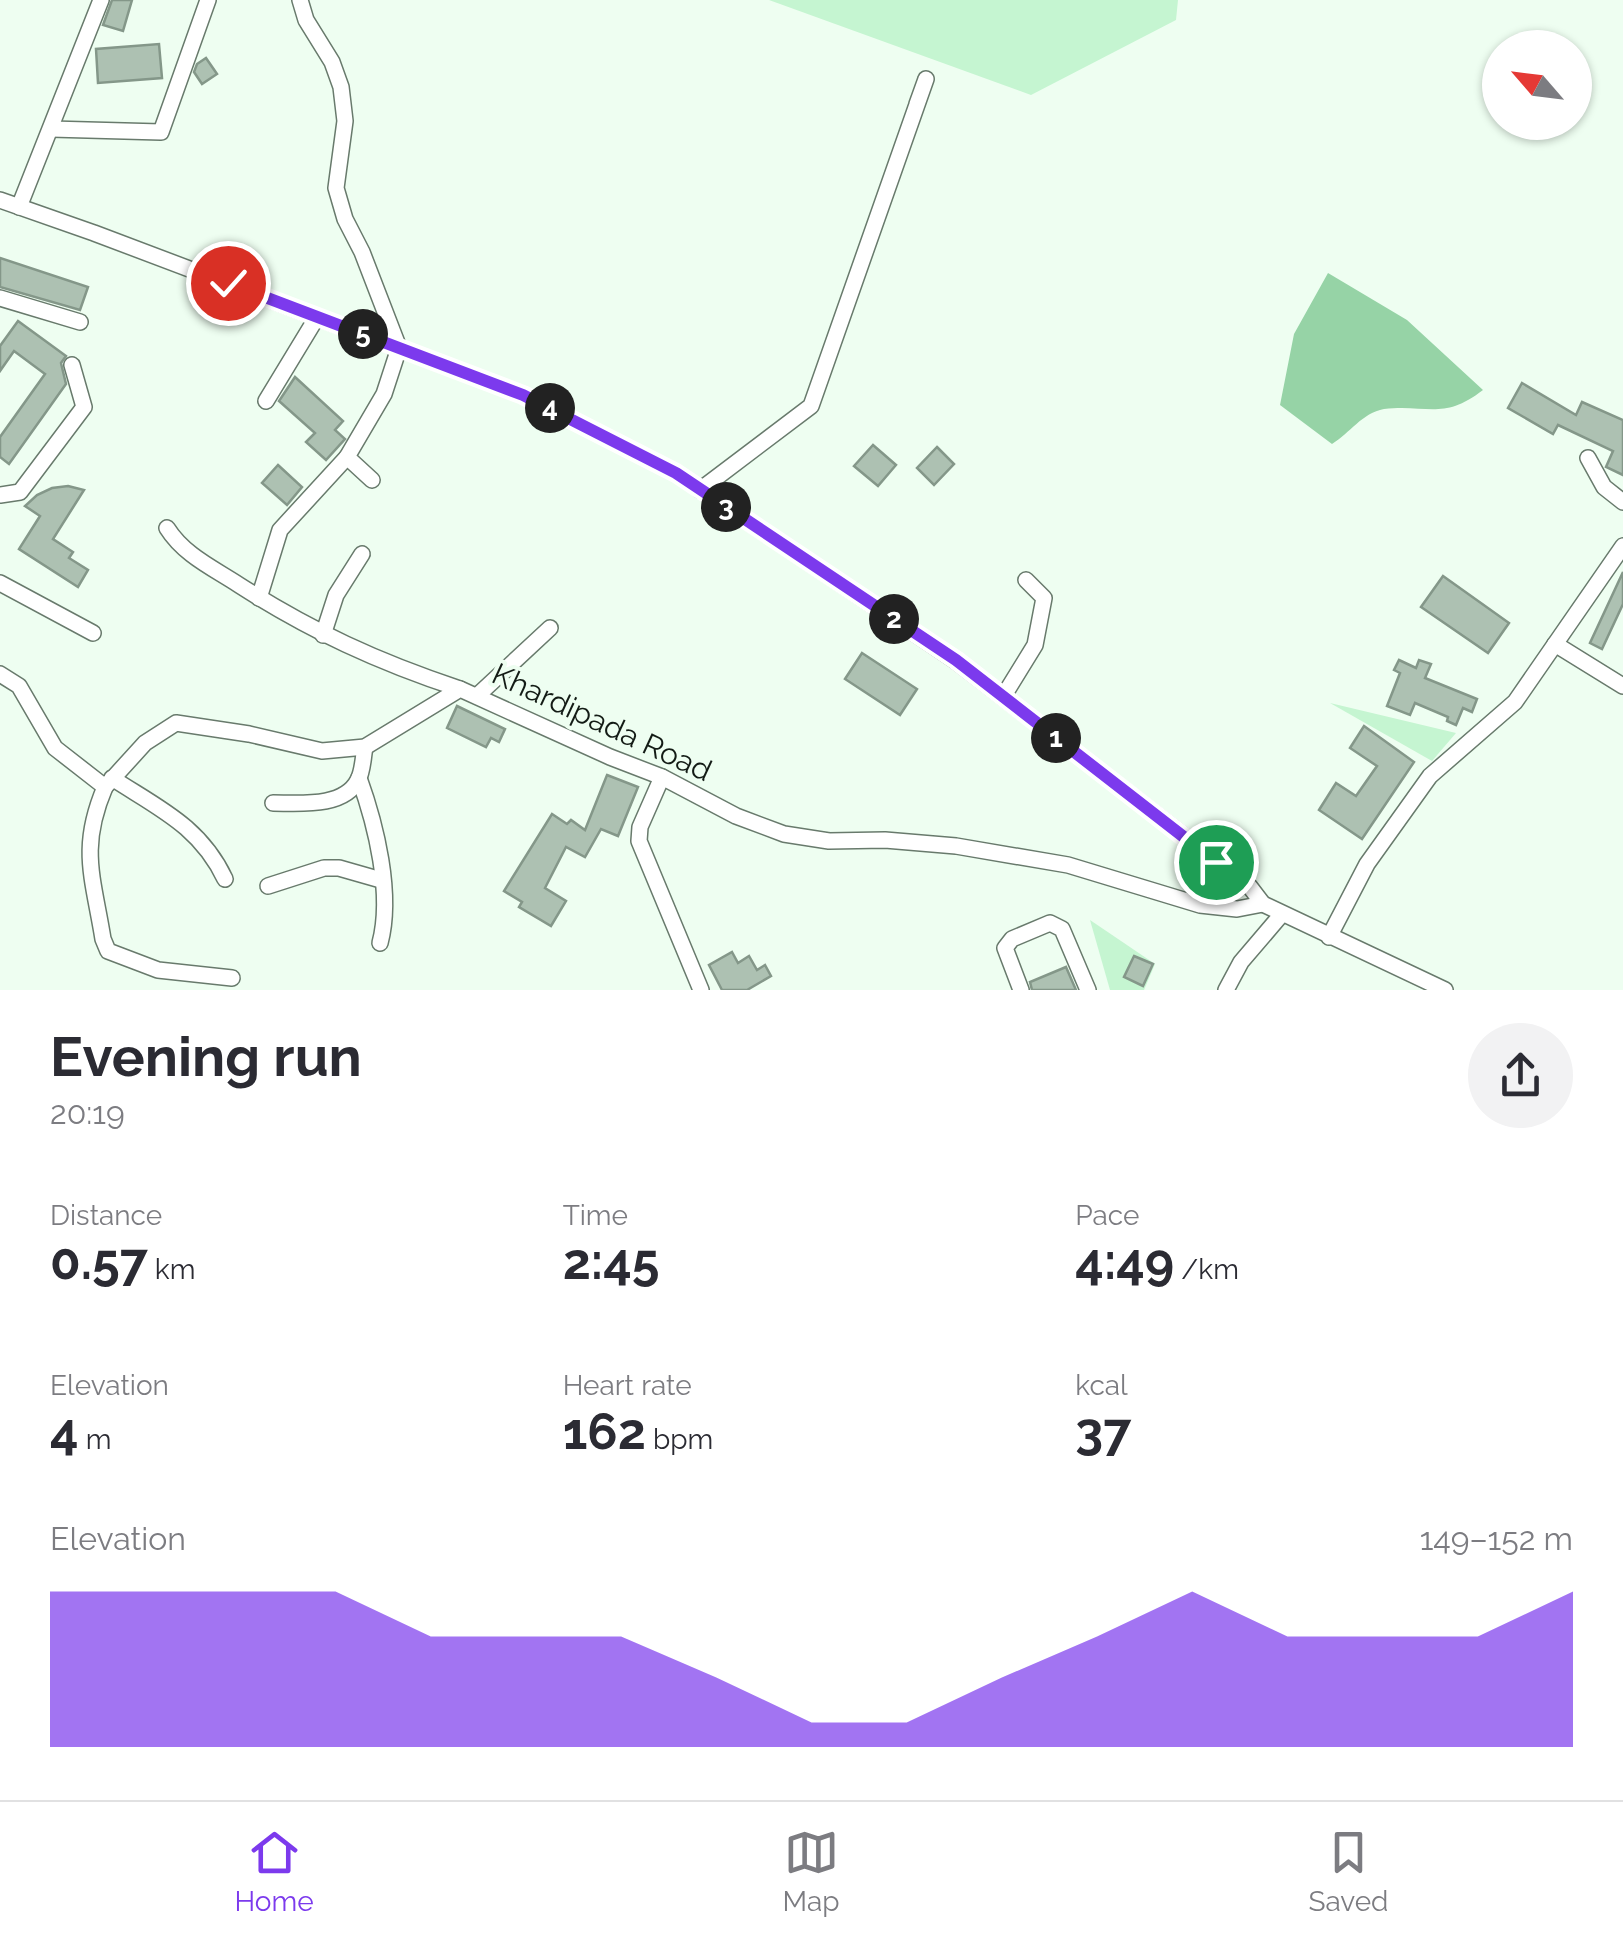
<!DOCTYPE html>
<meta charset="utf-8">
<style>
body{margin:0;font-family:Raleway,sans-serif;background:#f2f2f3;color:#2b2b33;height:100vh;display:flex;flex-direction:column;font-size:38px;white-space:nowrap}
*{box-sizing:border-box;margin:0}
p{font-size:32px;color:#7c7c81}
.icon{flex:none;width:55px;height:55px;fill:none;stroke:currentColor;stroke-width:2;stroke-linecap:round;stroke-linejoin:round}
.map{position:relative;height:990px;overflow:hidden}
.side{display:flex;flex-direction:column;background:#fff;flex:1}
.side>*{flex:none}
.needle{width:65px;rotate:298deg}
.tools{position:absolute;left:1482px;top:30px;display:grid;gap:20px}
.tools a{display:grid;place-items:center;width:110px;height:110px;border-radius:50%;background:#fff;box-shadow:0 2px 8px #0004;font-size:50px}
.pin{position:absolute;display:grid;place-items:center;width:85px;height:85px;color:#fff;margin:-42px;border:5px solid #fff;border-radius:50%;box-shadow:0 2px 10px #0007}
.km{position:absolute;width:50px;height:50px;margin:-25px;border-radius:50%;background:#222;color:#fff;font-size:28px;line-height:50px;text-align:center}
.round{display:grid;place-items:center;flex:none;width:105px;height:105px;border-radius:52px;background:#f2f2f3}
.overview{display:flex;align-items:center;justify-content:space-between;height:170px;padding:0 50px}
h1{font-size:55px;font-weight:700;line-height:75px}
.metrics{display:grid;grid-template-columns:repeat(3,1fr);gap:15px;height:170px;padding:10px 50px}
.metrics div{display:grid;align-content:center}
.metrics b{font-size:50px;font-weight:700}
.metrics small{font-size:28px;font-weight:400}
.metrics p{font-size:28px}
.chart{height:280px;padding:20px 50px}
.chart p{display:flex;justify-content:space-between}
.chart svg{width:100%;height:180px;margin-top:10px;fill:#7c3aed;opacity:.7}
.tabs{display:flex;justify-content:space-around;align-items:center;height:140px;border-top:2px solid #e1e1e2;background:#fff;font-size:28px;color:#7c7c81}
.tabs a{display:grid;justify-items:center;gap:5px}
.tabs .active{color:#7c3aed}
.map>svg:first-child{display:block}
.green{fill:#c5f5d1}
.water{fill:#96d3a6}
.building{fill:#adc1b2;stroke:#849789;stroke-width:2.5}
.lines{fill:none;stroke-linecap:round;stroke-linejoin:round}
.minor-casing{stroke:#687a6c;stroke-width:18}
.minor{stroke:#fff;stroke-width:15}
.route-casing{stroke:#fff;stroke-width:20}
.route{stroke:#7c3aed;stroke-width:12}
.labels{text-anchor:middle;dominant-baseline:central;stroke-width:8;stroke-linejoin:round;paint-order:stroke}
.street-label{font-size:30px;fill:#131b15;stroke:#eefef1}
</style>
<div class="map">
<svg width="1623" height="990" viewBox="0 0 1623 990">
<rect width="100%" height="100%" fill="#eefef1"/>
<g class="green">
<path d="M769,0H1178L1176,20L1031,95Z"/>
<path d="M1330,703L1456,733L1432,761Z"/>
<path d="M1090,920L1155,964L1144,990H1110Z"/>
</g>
<path class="water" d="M1328,273L1407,320L1483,390C1443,421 1427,404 1384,409C1362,413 1350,433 1332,444L1280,405L1294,334Z"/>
<g class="building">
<path d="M112,0H132L123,31L103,25Z"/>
<path d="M159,44L162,78L98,83L96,49Z"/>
<path d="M206,58L217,74L202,84L194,72L197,64Z"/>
<path d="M0,258L88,287L80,310L0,287Z"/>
<path d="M18,321L66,356L61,363L66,384L9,464L0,457V437L45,374L14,351L0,371V346Z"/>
<path d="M295,377L343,421L335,430L345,439L326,460L306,442L315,433L279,401Z"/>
<path d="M1522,383L1576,415L1582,402L1623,420V475L1606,467L1613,451L1558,425L1553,434L1508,408Z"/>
<path d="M873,445L896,465L878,486L854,466Z"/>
<path d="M937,447L954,464L934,485L917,468Z"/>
<path d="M278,465L302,487L287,505L262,483Z"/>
<path d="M68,486L84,490L53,539L73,552L69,558L88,570L78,587L19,549L40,516L25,506L37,495L52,488Z"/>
<path d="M1623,572V604L1602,649L1590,643Z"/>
<path d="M1443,576L1509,623L1488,653L1421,607Z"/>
<path d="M862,653L917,689L900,715L845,679Z"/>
<path d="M1399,660L1416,668L1419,660L1431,664L1425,678L1477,699L1472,712L1463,708L1456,725L1447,721L1448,717L1415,703L1410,715L1387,706L1400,673L1394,670Z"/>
<path d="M457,706L505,729L499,742L491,738L486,747L447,728Z"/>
<path d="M1364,726L1414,762L1362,839L1319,810L1336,783L1356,796L1377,766L1350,748Z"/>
<path d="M607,775L638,787L618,836L601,829L585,857L566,847L545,888L566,901L551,926L519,907L522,902L504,891L552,814L567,824L571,820L585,830Z"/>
<path d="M732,952L738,963L749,956L757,970L765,965L771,976L747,990H722L709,965Z"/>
<path d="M1134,956L1153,964L1143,986L1124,977Z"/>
<path d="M1066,967L1076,990H1032L1030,982Z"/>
</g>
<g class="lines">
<g class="minor-casing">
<g id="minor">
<path d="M300,0L306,20L332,62L341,87L345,121L336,188L345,219L362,252L399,348L384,394L347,457L372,480"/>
<path d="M51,129L161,132L208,0"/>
<path d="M0,200L94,233L523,395L676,473L956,661L1250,887L1263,904L1445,990"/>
<path d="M19,207L101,0"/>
<path d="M0,298L80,322"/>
<path d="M266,401L317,317"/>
<path d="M1588,458L1604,487L1623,502"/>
<path d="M700,490L811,406L926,79L917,104"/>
<path d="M0,495L20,492L84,407L72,365"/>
<path d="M167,528C184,555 213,568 239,585C311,631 378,662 460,689"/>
<path d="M0,583L93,633"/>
<path d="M259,598L280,530L347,457"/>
<path d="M323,635L336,595L362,554"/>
<path d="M1555,644L1623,686"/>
<path d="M0,674L19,686L55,748L105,787L145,743L176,723L249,734L322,751L365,747L460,689L610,757L662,777L736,816L784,834L829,841L885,840L956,846L1068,865L1200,905L1237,909L1263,904"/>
<path d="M478,695L550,628"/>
<path d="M1003,697L1035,645L1044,598L1026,580"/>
<path d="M662,777L640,827L639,841L701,990"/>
<path d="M112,778C158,808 200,826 225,879"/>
<path d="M359,778C376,825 393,894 380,943"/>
<path d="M105,787C79,848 93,877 103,939L108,951L158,970L232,978"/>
<path d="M273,803C299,803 344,808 358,780C363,771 363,757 365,747"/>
<path d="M268,886L324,868H339L381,880"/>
<path d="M1329,937L1367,864L1430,776L1515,702L1623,546"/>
<path d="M1021,990L1005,948L1012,939L1050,923L1062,929L1088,990"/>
<path d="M1226,990L1241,962L1282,914"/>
</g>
</g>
<use href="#minor" class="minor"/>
</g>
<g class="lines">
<g class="route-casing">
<path id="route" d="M228,283L523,395L676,473L956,660L1216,862"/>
</g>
<use href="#route" class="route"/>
</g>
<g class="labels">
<g class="street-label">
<text transform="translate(602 722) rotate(25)">Khardipada Road</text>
</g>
</g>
</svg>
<div class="tools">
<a><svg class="needle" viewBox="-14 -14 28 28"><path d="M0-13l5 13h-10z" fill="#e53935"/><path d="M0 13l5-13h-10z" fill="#7c7c81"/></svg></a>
</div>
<div class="pin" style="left:1216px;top:862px;background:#1e9e55"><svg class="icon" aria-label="arrive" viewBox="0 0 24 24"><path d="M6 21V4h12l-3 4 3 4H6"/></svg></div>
<div class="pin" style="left:228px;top:283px;background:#d93025"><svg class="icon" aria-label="check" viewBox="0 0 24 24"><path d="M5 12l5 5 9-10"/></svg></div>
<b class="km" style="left:1056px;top:738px">1</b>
<b class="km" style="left:894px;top:619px">2</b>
<b class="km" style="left:726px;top:507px">3</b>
<b class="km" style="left:550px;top:408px">4</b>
<b class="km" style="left:363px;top:334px">5</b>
</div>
<section class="side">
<div class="overview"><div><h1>Evening run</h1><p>20:19</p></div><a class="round"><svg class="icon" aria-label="share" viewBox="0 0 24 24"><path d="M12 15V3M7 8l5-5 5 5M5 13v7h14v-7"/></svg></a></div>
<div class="metrics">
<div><p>Distance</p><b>0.57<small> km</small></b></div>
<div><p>Time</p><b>2:45</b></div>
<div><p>Pace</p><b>4:49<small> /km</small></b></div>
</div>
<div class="metrics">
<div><p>Elevation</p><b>4<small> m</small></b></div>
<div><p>Heart rate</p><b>162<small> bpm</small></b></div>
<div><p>kcal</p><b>37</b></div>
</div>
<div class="chart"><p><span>Elevation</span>149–152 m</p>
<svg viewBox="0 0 160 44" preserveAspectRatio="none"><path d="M0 44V6L10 6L20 6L30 6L40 17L50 17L60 17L70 27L80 38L90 38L100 27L110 17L120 6L130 17L140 17L150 17L160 6V44z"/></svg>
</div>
</section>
<nav class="tabs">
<a class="active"><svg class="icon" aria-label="home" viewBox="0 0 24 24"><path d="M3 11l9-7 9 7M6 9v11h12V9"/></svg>Home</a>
<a><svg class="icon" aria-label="map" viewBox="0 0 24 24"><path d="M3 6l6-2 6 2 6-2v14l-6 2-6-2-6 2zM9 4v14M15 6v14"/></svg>Map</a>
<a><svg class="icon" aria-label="saved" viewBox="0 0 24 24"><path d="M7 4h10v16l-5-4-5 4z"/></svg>Saved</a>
</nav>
